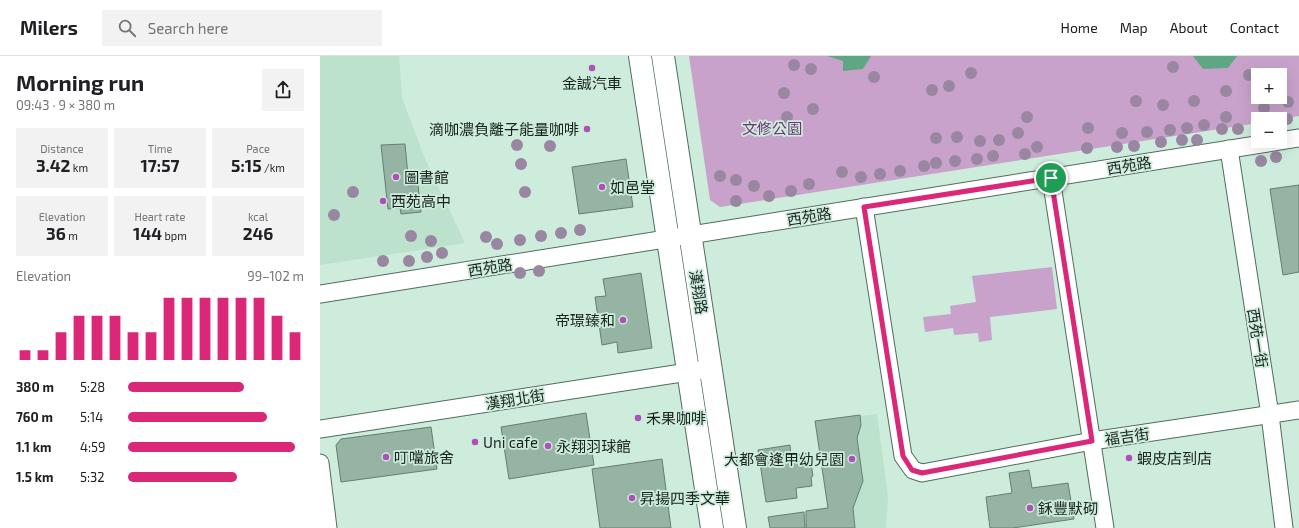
<!DOCTYPE html>
<meta charset="utf-8">
<style>
body{margin:0;font-family:"Exo 2","Noto Sans TC",sans-serif;background:#f2f2f2;color:#202124;height:100vh;display:flex;flex-direction:column;font-size:15px;white-space:nowrap}
*{box-sizing:border-box;margin:0}
p{font-size:13px;color:#757577}
.icon{flex:none;width:22px;height:22px;fill:none;stroke:currentColor;stroke-width:2;stroke-linecap:round;stroke-linejoin:round}
.map{position:relative;flex:1;overflow:hidden}
.panel{display:flex;flex-direction:column;background:#fff;width:320px}
.panel>*{flex:none}
.tools{position:absolute;left:931px;top:12px;display:grid;gap:8px}
.tools a{display:grid;place-items:center;width:36px;height:36px;border-radius:0px;background:#fff;box-shadow:0 4px 16px #0002;font-size:20px}
.pin{position:absolute;display:grid;place-items:center;width:34px;height:34px;color:#fff;margin:-17px;border:2px solid #fff;border-radius:50%;box-shadow:0 1px 4px #0007}
.round{display:grid;place-items:center;flex:none;width:42px;height:42px;border-radius:0px;background:#f2f2f2}
.overview{display:flex;align-items:center;justify-content:space-between;height:68px;padding:0 16px}
h1{font-size:22px;font-weight:700;line-height:30px}
.stats{display:grid;grid-template-columns:repeat(3,1fr);gap:6px;height:68px;padding:4px 16px}
.stats div{display:grid;align-content:center;border-radius:0px;background:#f2f2f2;text-align:center}
.stats b{font-size:17px;font-weight:700}
.stats small{font-size:11px;font-weight:400}
.stats p{font-size:11px}
.chart{height:112px;padding:8px 16px}
.chart p{display:flex;justify-content:space-between}
.chart svg{width:100%;height:72px;margin-top:4px;stroke:#db2777;stroke-width:6}
ul{padding:0 16px;list-style:none;font-size:13px}
li{display:grid;grid-template-columns:64px 48px 1fr;align-items:center;height:30px}
li i{height:10px;border-radius:5px;background:#db2777}
header{display:flex;align-items:center;gap:24px;box-sizing:border-box;height:56px;padding:0 20px;background:#fff;border-bottom:1px solid #e0e0e0}
header strong{font-size:19px}
nav{display:flex;gap:22px;margin-inline-start:auto;font-size:14px}
.search{width:280px;height:36px;background:#f2f2f2;display:flex;align-items:center;gap:10px;box-sizing:border-box;padding:0 14px;border-radius:0px;color:#757577;font-size:15px}
main{display:flex;flex:1;min-height:0}
.map>svg:first-child{display:block}
.built{fill:#bce1cc}
.green{fill:#c8a2cb;fill-rule:evenodd}
.water{fill:#5fa784}
.building{fill:#96b4a4;stroke:#647f71}
.lines{fill:none;stroke-linecap:round;stroke-linejoin:round}
.street-casing{stroke:#516c5e;stroke-width:19}
.secondary-casing{stroke:#516c5e;stroke-width:24}
.street{stroke:#fff;stroke-width:17}
.secondary{stroke:#fff;stroke-width:22}
.tree{fill:#9987a2}
.route-casing{stroke:#fff;stroke-width:8}
.route{stroke:#db2777;stroke-width:5}
.poi-dot{fill:#af50ba;stroke:#cdecdb;stroke-width:1.5}
.labels{text-anchor:middle;dominant-baseline:central;stroke-width:3.5;stroke-linejoin:round;paint-order:stroke}
.poi-label{font-size:15px;fill:#18231d;stroke:#cdecdb;text-anchor:start}
.park-label{font-size:15px;fill:#6e3474;stroke:#cdecdb}
.street-label{font-size:15px;fill:#18231d;stroke:#cdecdb}
</style>
<header>
<strong>Milers</strong>
<div class="search"><svg class="icon" aria-label="search" viewBox="0 0 24 24"><circle cx="10" cy="10" r="6"/><path d="M15 15l6 6"/></svg>Search here</div>
<nav><a>Home</a><a>Map</a><a>About</a><a>Contact</a></nav>
</header>
<main>
<section class="panel">
<div class="overview"><div><h1>Morning run</h1><p>09:43 · 9 × 380 m</p></div><a class="round"><svg class="icon" aria-label="share" viewBox="0 0 24 24"><path d="M12 15V3M7 8l5-5 5 5M5 13v7h14v-7"/></svg></a></div>
<div class="stats">
<div><p>Distance</p><b>3.42<small> km</small></b></div>
<div><p>Time</p><b>17:57</b></div>
<div><p>Pace</p><b>5:15<small> /km</small></b></div>
</div>
<div class="stats">
<div><p>Elevation</p><b>36<small> m</small></b></div>
<div><p>Heart rate</p><b>144<small> bpm</small></b></div>
<div><p>kcal</p><b>246</b></div>
</div>
<div class="chart"><p><span>Elevation</span>99–102 m</p>
<svg viewBox="0 0 160 44" preserveAspectRatio="none"><path d="M5 44V38M15 44V38M25 44V27M35 44V17M45 44V17M55 44V17M65 44V27M75 44V27M85 44V6M95 44V6M105 44V6M115 44V6M125 44V6M135 44V6M145 44V17M155 44V27"/></svg>
</div>
<ul>
<li><b>380 m</b>5:28<i style="width:66%"></i></li>
<li><b>760 m</b>5:14<i style="width:79%"></i></li>
<li><b>1.1 km</b>4:59<i style="width:95%"></i></li>
<li><b>1.5 km</b>5:32<i style="width:62%"></i></li>
</ul>
</section>
<div class="map">
<svg width="979" height="472" viewBox="0 0 979 472">
<rect width="100%" height="100%" fill="#cdecdb"/>
<g class="built">
<path d="M0,0H79L82,42L105,103L145,187L0,209Z"/>
<path d="M557,358L568,441L566,472H486V455L508,451L495,365Z"/>
</g>
<g class="green">
<path d="M369,0H979V60L960,63H938V67L400,151L390,144ZM938,19H960V41H938Z"/>
<path d="M732,211L737,253L670,261L672,284L659,286L658,277L634,279L633,272L605,276L603,261L631,258L630,250L656,246L652,220Z"/>
</g>
<g class="water">
<path d="M507,0H551L543,13L523,15V5Z"/>
<path d="M873,0H917L908,12L883,13Z"/>
</g>
<g class="building">
<path d="M85,88L89,130L98,129L101,156L81,158L80,152L68,153L61,89Z"/>
<path d="M306,103L313,151L259,158L252,111Z"/>
<path d="M979,129V216L963,219L950,133Z"/>
<path d="M321,217L332,292L298,297L297,286L282,289L275,241L286,240L283,223Z"/>
<path d="M266,357L274,409L189,423L181,371Z"/>
<path d="M540,359L541,369L537,382L543,425L533,452L535,472H486V455L508,452L495,365Z"/>
<path d="M111,371L117,413L21,426L16,389L21,383Z"/>
<path d="M470,389L471,400L488,397L489,408L491,407L493,420L491,421L492,430L476,432L477,442L446,446L438,394Z"/>
<path d="M342,403L351,472H280L272,413Z"/>
<path d="M709,414L712,432L748,427L754,463L693,472H670L666,441L692,437L689,417Z"/>
<path d="M484,456L485,472H450L448,461Z"/>
</g>
<g class="lines">
<g class="street-casing">
<g id="street">
<path d="M909,93L950,359L964,472"/>
<path d="M731,122L785,472"/>
<path d="M544,151L583,400L593,414L602,417L772,385L979,354"/>
<path d="M0,238L979,82"/>
<path d="M0,373L381,314"/>
<path d="M0,407L8,472"/>
</g>
</g>
<g class="secondary-casing">
<g id="secondary">
<path d="M320,0L392,472"/>
<path d="M343,0L415,472"/>
</g>
</g>
<use href="#street" class="street"/>
<use href="#secondary" class="secondary"/>
</g>
<g class="tree">
<circle cx="474" cy="9" r="6"/>
<circle cx="853" cy="11" r="6"/>
<circle cx="491" cy="13" r="6"/>
<circle cx="651" cy="17" r="6"/>
<circle cx="929" cy="19" r="6"/>
<circle cx="554" cy="21" r="6"/>
<circle cx="629" cy="30" r="6"/>
<circle cx="612" cy="34" r="6"/>
<circle cx="906" cy="35" r="6"/>
<circle cx="464" cy="37" r="6"/>
<circle cx="816" cy="45" r="6"/>
<circle cx="874" cy="45" r="6"/>
<circle cx="968" cy="46" r="6"/>
<circle cx="843" cy="49" r="6"/>
<circle cx="944" cy="52" r="6"/>
<circle cx="493" cy="53" r="6"/>
<circle cx="467" cy="61" r="6"/>
<circle cx="707" cy="61" r="6"/>
<circle cx="906" cy="61" r="6"/>
<circle cx="967" cy="63" r="6"/>
<circle cx="884" cy="69" r="6"/>
<circle cx="768" cy="72" r="6"/>
<circle cx="867" cy="72" r="6"/>
<circle cx="902" cy="73" r="6"/>
<circle cx="918" cy="73" r="6"/>
<circle cx="850" cy="74" r="6"/>
<circle cx="827" cy="76" r="6"/>
<circle cx="698" cy="77" r="6"/>
<circle cx="802" cy="77" r="6"/>
<circle cx="637" cy="81" r="6"/>
<circle cx="616" cy="82" r="6"/>
<circle cx="679" cy="84" r="6"/>
<circle cx="862" cy="84" r="6"/>
<circle cx="877" cy="84" r="6"/>
<circle cx="660" cy="85" r="6"/>
<circle cx="841" cy="86" r="6"/>
<circle cx="197" cy="89" r="6"/>
<circle cx="230" cy="90" r="6"/>
<circle cx="814" cy="90" r="6"/>
<circle cx="717" cy="91" r="6"/>
<circle cx="797" cy="91" r="6"/>
<circle cx="767" cy="92" r="6"/>
<circle cx="705" cy="98" r="6"/>
<circle cx="673" cy="100" r="6"/>
<circle cx="956" cy="101" r="6"/>
<circle cx="657" cy="103" r="6"/>
<circle cx="635" cy="105" r="6"/>
<circle cx="941" cy="105" r="6"/>
<circle cx="616" cy="107" r="6"/>
<circle cx="201" cy="108" r="6"/>
<circle cx="604" cy="110" r="6"/>
<circle cx="580" cy="115" r="6"/>
<circle cx="522" cy="116" r="6"/>
<circle cx="560" cy="118" r="6"/>
<circle cx="400" cy="120" r="6"/>
<circle cx="541" cy="121" r="6"/>
<circle cx="416" cy="124" r="6"/>
<circle cx="489" cy="128" r="6"/>
<circle cx="434" cy="130" r="6"/>
<circle cx="471" cy="135" r="6"/>
<circle cx="33" cy="136" r="6"/>
<circle cx="205" cy="136" r="6"/>
<circle cx="449" cy="140" r="6"/>
<circle cx="416" cy="145" r="6"/>
<circle cx="14" cy="159" r="6"/>
<circle cx="260" cy="174" r="6"/>
<circle cx="241" cy="177" r="6"/>
<circle cx="91" cy="180" r="6"/>
<circle cx="221" cy="180" r="6"/>
<circle cx="166" cy="181" r="6"/>
<circle cx="200" cy="184" r="6"/>
<circle cx="111" cy="185" r="6"/>
<circle cx="177" cy="188" r="6"/>
<circle cx="122" cy="197" r="6"/>
<circle cx="107" cy="201" r="6"/>
<circle cx="63" cy="205" r="6"/>
<circle cx="89" cy="205" r="6"/>
<circle cx="219" cy="215" r="6"/>
<circle cx="200" cy="217" r="6"/>
</g>
<g class="lines">
<g class="route-casing">
<path id="route" d="M731,122L772,385L602,417L592,414L583,400L544,151Z"/>
</g>
<use href="#route" class="route"/>
</g>
<g class="poi-dot">
<circle cx="272" cy="12" r="4"/>
<circle cx="267" cy="73" r="4"/>
<circle cx="76" cy="121" r="4"/>
<circle cx="282" cy="131" r="4"/>
<circle cx="63" cy="145" r="4"/>
<circle cx="303" cy="264" r="4"/>
<circle cx="318" cy="362" r="4"/>
<circle cx="155" cy="386" r="4"/>
<circle cx="228" cy="390" r="4"/>
<circle cx="66" cy="401" r="4"/>
<circle cx="809" cy="402" r="4"/>
<circle cx="532" cy="403" r="4"/>
<circle cx="312" cy="442" r="4"/>
<circle cx="710" cy="452" r="4"/>
</g>
<g class="labels">
<g class="poi-label">
<text x="272" y="27" text-anchor="middle">金誠汽車</text>
<text x="259" y="73" text-anchor="end">滴咖濃負離子能量咖啡</text>
<text x="84" y="121">圖書館</text>
<text x="290" y="131">如邑堂</text>
<text x="71" y="145">西苑高中</text>
<text x="295" y="264" text-anchor="end">帝璟臻和</text>
<text x="326" y="362">禾果咖啡</text>
<text x="163" y="386">Uni cafe</text>
<text x="236" y="390">永翔羽球館</text>
<text x="74" y="401">叮噹旅舍</text>
<text x="817" y="402">蝦皮店到店</text>
<text x="524" y="403" text-anchor="end">大都會逢甲幼兒園</text>
<text x="320" y="442">昇揚四季文華</text>
<text x="718" y="452">鉌豐默砌</text>
</g>
<g class="park-label">
<text x="452" y="72">文修公園</text>
</g>
<g class="street-label">
<text transform="translate(809 109) rotate(-9)">西苑路</text>
<text transform="translate(489 160) rotate(-9)">西苑路</text>
<text transform="translate(170 211) rotate(-9)">西苑路</text>
<text transform="translate(379 236) rotate(81)">漢翔路</text>
<text transform="translate(938 282) rotate(81)">西苑一街</text>
<text transform="translate(195 343) rotate(-9)">漢翔北街</text>
<text transform="translate(807 380) rotate(-8)">福吉街</text>
</g>
</g>
</svg>
<div class="tools">
<a>+</a>
<a>−</a>
</div>
<div class="pin" style="left:731px;top:122px;background:#1e9e55"><svg class="icon" aria-label="arrive" viewBox="0 0 24 24"><path d="M6 21V4h12l-3 4 3 4H6"/></svg></div>
</div>
</main>
